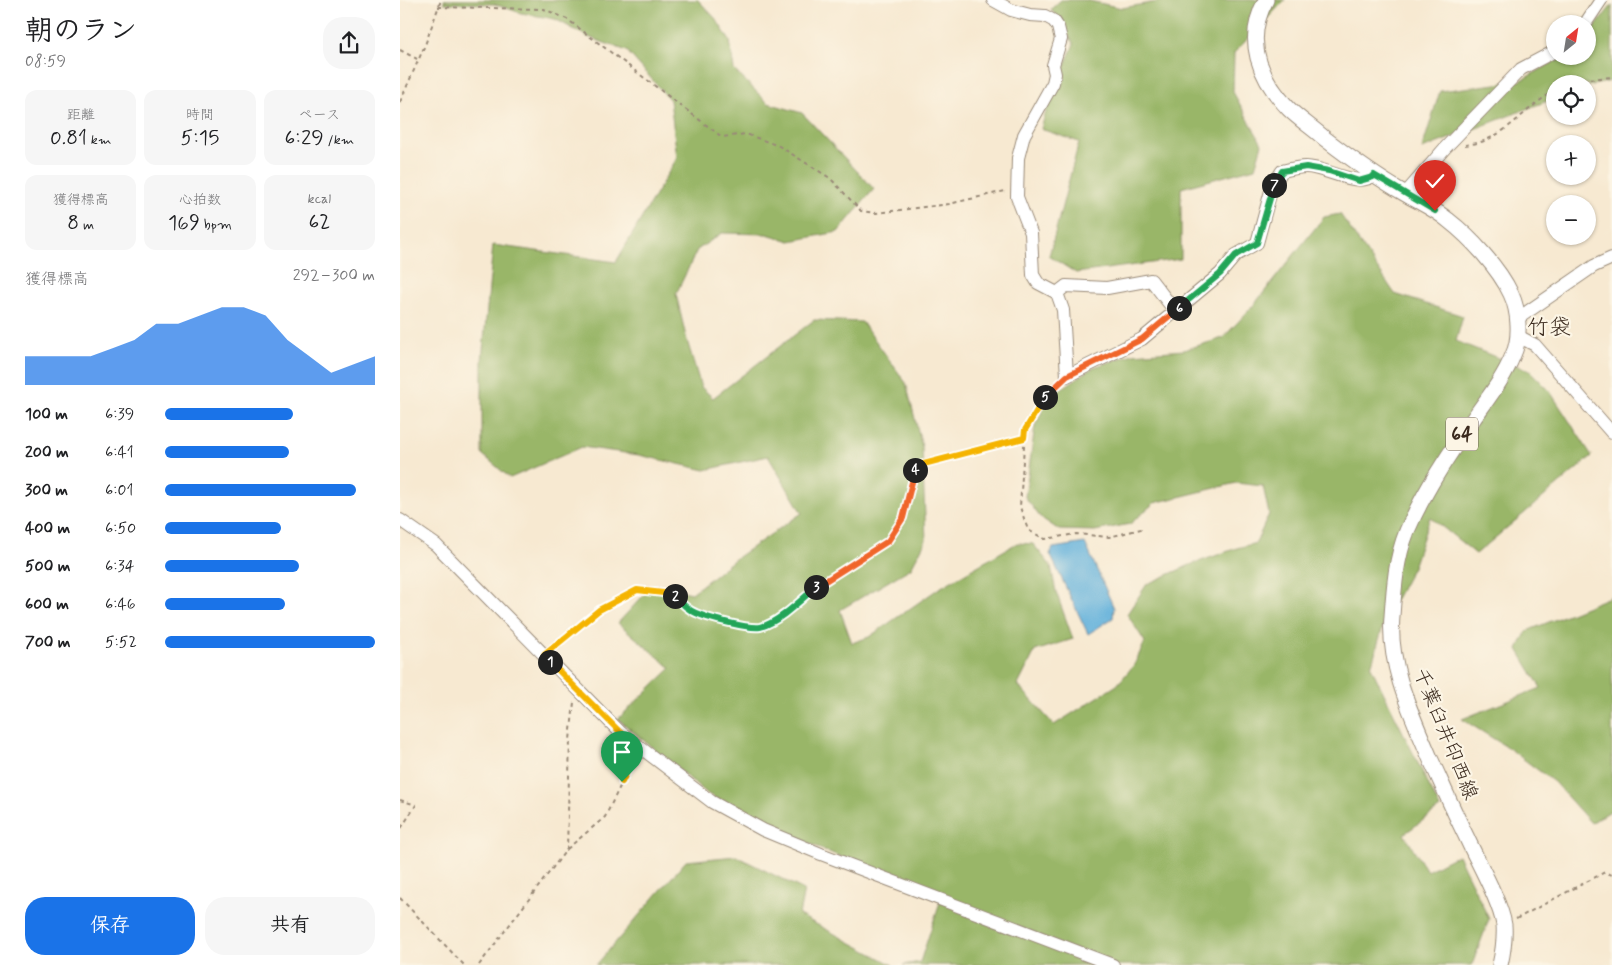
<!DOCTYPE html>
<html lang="ja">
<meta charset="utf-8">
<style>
body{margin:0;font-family:Mynerve,"Klee One",sans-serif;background:#f6f6f6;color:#202124;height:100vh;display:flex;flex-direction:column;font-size:19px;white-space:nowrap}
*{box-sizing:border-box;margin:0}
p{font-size:16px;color:#757577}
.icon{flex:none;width:28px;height:28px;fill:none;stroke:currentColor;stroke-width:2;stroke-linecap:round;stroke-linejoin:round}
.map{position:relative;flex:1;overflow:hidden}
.side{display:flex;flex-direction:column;background:#fff;width:400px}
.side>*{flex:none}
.needle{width:32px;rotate:30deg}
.buttons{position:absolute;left:1146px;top:15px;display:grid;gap:10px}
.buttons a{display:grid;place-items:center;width:50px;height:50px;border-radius:50%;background:#fff;box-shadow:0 1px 4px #0004;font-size:25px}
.pin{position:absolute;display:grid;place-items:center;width:42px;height:42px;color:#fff;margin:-51px -21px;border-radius:50% 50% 50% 0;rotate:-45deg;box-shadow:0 0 5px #0007}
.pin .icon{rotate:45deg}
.km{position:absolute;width:25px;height:25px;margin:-12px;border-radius:50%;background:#222;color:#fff;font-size:14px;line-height:25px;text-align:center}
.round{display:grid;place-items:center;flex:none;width:52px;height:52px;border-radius:20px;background:#f6f6f6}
.headline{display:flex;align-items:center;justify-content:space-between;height:85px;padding:0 25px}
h1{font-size:28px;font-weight:600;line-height:38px}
.figures{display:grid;grid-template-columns:repeat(3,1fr);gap:8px;height:85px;padding:5px 25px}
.figures div{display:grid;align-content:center;border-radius:12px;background:#f6f6f6;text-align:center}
.figures b{font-size:21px;font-weight:600}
.figures small{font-size:14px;font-weight:400}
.figures p{font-size:14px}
.chart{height:140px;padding:10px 25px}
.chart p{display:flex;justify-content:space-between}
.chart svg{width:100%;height:90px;margin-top:5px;fill:#1a73e8;opacity:.7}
.action{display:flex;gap:10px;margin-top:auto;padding:10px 25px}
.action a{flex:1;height:58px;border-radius:20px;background:#1a73e8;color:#fff;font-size:20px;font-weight:600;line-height:58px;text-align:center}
.action a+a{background:#f6f6f6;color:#202124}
ul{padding:0 25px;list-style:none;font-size:16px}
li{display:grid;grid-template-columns:80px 60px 1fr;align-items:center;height:38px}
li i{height:12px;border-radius:6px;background:#1a73e8}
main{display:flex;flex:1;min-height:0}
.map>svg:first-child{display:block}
.forest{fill:#99b668;stroke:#6a7043}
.water{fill:#60b0db;stroke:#4e6d7c}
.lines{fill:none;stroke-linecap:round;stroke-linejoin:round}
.minor-casing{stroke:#998a78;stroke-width:14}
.major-casing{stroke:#998a78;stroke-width:17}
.path{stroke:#998a78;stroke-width:2;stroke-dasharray:4 4;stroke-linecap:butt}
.minor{stroke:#fff;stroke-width:12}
.major{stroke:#fff;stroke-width:15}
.split-1-casing{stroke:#fff;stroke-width:10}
.split-2-casing{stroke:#fff;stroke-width:10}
.split-3-casing{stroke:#fff;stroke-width:10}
.split-4-casing{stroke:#fff;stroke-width:10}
.split-5-casing{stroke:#fff;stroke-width:10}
.split-6-casing{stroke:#fff;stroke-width:10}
.split-7-casing{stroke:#fff;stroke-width:10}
.split-8-casing{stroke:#fff;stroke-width:10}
.split-1{stroke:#f5b400;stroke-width:6}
.split-2{stroke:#f5b400;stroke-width:6}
.split-3{stroke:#22a559;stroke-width:6}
.split-4{stroke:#f0652b;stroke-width:6}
.split-5{stroke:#f5b400;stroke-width:6}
.split-6{stroke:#f0652b;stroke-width:6}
.split-7{stroke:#22a559;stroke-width:6}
.split-8{stroke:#22a559;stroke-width:6}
.labels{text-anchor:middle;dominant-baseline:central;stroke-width:4.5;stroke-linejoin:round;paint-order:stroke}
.shield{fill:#fcf5e5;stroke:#75675a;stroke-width:1}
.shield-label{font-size:19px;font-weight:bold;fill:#3b2a1e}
.street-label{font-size:20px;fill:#3b2a1e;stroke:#fcf5e5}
.quarter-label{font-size:22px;fill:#3b2a1e;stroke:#fcf5e5}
</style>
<main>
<section class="side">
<div class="headline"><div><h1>朝のラン</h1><p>08:59</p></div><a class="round"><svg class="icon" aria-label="share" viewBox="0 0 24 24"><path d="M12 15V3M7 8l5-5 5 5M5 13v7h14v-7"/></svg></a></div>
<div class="figures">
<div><p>距離</p><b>0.81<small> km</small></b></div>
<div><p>時間</p><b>5:15</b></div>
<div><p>ペース</p><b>6:29<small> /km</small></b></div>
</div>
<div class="figures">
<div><p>獲得標高</p><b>8<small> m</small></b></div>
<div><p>心拍数</p><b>169<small> bpm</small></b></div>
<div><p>kcal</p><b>62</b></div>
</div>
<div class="chart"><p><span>獲得標高</span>292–300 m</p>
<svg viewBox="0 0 160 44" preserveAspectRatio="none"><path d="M0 44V30L10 30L20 30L30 30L40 26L50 22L60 14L70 14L80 10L90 6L100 6L110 10L120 22L130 30L140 38L150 34L160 30V44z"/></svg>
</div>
<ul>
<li><b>100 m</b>6:39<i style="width:61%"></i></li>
<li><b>200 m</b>6:41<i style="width:59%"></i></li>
<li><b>300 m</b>6:01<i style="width:91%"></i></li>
<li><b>400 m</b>6:50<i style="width:55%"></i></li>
<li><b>500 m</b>6:34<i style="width:64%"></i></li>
<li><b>600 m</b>6:46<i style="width:57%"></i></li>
<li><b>700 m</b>5:52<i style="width:100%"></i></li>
</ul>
<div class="action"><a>保存</a><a>共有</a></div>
</section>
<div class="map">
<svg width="1212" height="965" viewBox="0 0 1212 965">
<rect width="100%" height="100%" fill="#fcf5e5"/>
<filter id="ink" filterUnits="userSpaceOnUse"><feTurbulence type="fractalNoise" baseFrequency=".02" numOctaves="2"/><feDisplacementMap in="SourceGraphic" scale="10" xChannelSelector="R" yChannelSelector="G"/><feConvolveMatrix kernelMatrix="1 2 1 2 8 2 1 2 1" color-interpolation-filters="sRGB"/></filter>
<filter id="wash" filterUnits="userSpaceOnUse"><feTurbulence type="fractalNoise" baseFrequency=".0096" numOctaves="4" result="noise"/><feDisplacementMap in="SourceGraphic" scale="20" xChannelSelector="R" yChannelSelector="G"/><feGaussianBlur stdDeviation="1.12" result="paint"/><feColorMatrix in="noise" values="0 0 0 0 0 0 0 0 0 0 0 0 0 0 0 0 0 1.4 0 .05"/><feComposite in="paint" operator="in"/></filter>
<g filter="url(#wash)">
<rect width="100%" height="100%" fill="#f7e9d1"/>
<g class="forest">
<path d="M44,0H298L316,19L330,41L334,70L368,103L402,113L474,189L438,232L390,241L367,234L322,233L297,250L276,294L286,337L301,387L313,398L414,320L462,322L506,383L522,447L526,540L511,568L440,610L452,643L469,637L538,589L617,543L633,544L651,566L656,592L673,639L635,651L618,685L654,725L717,685L734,665L745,642L727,614L747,584L790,565L837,548L856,543L869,514L863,486L836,483L754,503L730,524L695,531L659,530L640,517L625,497L635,426L649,397L694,367L733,354L784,350L823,338L853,306L924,217L940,214L995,294L1063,316L1056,341L1130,371L1149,390L1192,456L1076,554L1030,517L1013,567L985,619L971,667L1040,808L1004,834L1027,871L1058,855L1089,919L1072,965H503L520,962L543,893L455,863L361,823L308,794L218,719L271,668L218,623L253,585L292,593L335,559L402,513L368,456L305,470L239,455L182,447L110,478L82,454V361L93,245L216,262L277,158L270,100L227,51L188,37L155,19L121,13L94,4L44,3Z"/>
<path d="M661,0H685L722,8L768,0H885L834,53L833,92L862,144L855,168L781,188V259L676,273L649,256L679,142L641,129L649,101L674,44L651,9Z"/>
<path d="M1212,5V81L1188,86V84H1155V98L1022,149L1040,91L1120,81L1164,56H1188V36Z"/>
<path d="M1212,596V810L1191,823L1154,782L1110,749L1062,719L1141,688L1118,649L1127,631Z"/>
<path d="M336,856L404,890L399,915L493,965H196L286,861Z"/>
</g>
<path class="water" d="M685,543L714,608L713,618L688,634L650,554L653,548Z"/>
</g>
<g filter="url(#ink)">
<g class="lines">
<g class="minor-casing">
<g id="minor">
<path d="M593,0L611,10L630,15L645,16L654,21L658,27L661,39L653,65L655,74L653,83L624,135L618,158L617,197L631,233L633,275L638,283L657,293L663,310L667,376L742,339L820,274L836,255L857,243L872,187L882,171C890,169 898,167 906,167C926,167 958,189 974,175"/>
<path d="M1185,24L1201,0"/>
<path d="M1005,194L1045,148L1121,69L1155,51"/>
<path d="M657,293L666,286L707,288L751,280L775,311"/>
<path d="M1117,319L1194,266L1212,258"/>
<path d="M1118,336L1135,345L1212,433"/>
<path d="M0,520L36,545L220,732L312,802L363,830L421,854L713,965"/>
</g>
</g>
<g class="major-casing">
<path id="major" d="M866,0C844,40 859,78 889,109C899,119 913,128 924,138C950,158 976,177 1004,193C1019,202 1035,209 1048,220C1070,237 1099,268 1111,294C1119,311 1121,338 1113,355C1104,378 1088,398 1074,418C1049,454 1024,491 1007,531C996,558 994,587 992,616C988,666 1011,713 1030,758C1042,784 1053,810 1066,836C1077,861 1100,900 1104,925C1105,939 1103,952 1100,965"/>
</g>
<g class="path">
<path d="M38,7L144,9L167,19L322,137L346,134L379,146L430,178L461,211L476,213L549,204L605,191"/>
<path d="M0,50L17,59"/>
<path d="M1175,84L1188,79L1212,77"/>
<path d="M0,102L25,45L41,0"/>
<path d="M1065,145C1072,144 1081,143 1088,139C1113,128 1130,104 1155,91"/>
<path d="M658,384L646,395L625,430L620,507L628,530L645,539L676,534L709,537L745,528"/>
<path d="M152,648L199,610L237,590L272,594L281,604L295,613L330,623L359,627L381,617L416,587L488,541L503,518L516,466L624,439"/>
<path d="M0,800L16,805L0,830"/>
<path d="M167,849L205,817L235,756"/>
<path d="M0,898L64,965"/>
<path d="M1116,919L1205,872L1212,875"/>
<path d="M79,965L167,849L170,740L174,702"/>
</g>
<use href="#minor" class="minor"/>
<use href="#major" class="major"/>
</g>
</g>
<g class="lines" filter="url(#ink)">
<g class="split-1-casing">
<path id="split-1" d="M150,662L220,732L239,747L222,782"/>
</g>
<g class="split-2-casing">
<path id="split-2" d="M150,662L144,655L199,610L237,590L272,594L275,596"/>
</g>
<g class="split-3-casing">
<path id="split-3" d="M275,596C281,603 288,610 296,613C307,618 349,629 360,627C378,623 402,599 416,587"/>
</g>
<g class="split-4-casing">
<path id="split-4" d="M416,587L488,541L503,518L515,470"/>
</g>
<g class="split-5-casing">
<path id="split-5" d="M515,470L516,466L624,438L625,430L645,397"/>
</g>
<g class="split-6-casing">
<path id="split-6" d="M645,397L667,376L742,339L779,308"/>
</g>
<g class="split-7-casing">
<path id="split-7" d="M779,308L820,274L836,255L857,243L874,185"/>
</g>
<g class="split-8-casing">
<path id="split-8" d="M874,185L882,171L906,167L929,171L959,181L973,177L974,175L1035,211"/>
</g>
<use href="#split-1" class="split-1"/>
<use href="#split-2" class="split-2"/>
<use href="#split-3" class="split-3"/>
<use href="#split-4" class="split-4"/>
<use href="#split-5" class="split-5"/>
<use href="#split-6" class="split-6"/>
<use href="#split-7" class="split-7"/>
<use href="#split-8" class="split-8"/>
</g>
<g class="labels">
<rect class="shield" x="1046" y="417.5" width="32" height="33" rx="4"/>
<g class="shield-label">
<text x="1062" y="434">64</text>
</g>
<g class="street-label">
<text transform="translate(1045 734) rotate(68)">千葉臼井印西線</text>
</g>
<g class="quarter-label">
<text x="1149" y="328">竹袋</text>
</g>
</g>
</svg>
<div class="buttons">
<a><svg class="needle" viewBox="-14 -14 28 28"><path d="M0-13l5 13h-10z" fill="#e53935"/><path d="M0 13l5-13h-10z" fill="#757577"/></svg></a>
<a><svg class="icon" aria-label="locate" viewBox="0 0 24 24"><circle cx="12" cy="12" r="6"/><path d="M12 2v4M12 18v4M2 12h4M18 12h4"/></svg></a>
<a>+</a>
<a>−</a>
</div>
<div class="pin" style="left:222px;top:782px;background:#1e9e55"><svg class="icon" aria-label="arrive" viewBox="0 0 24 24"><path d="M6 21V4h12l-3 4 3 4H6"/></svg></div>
<div class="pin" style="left:1035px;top:211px;background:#d93025"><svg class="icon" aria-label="check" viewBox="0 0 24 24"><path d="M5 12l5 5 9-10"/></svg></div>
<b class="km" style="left:150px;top:662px">1</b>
<b class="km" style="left:275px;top:596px">2</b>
<b class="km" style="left:416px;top:587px">3</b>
<b class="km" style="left:515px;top:470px">4</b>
<b class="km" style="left:645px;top:397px">5</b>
<b class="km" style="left:779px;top:308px">6</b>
<b class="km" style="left:874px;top:185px">7</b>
</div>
</main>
